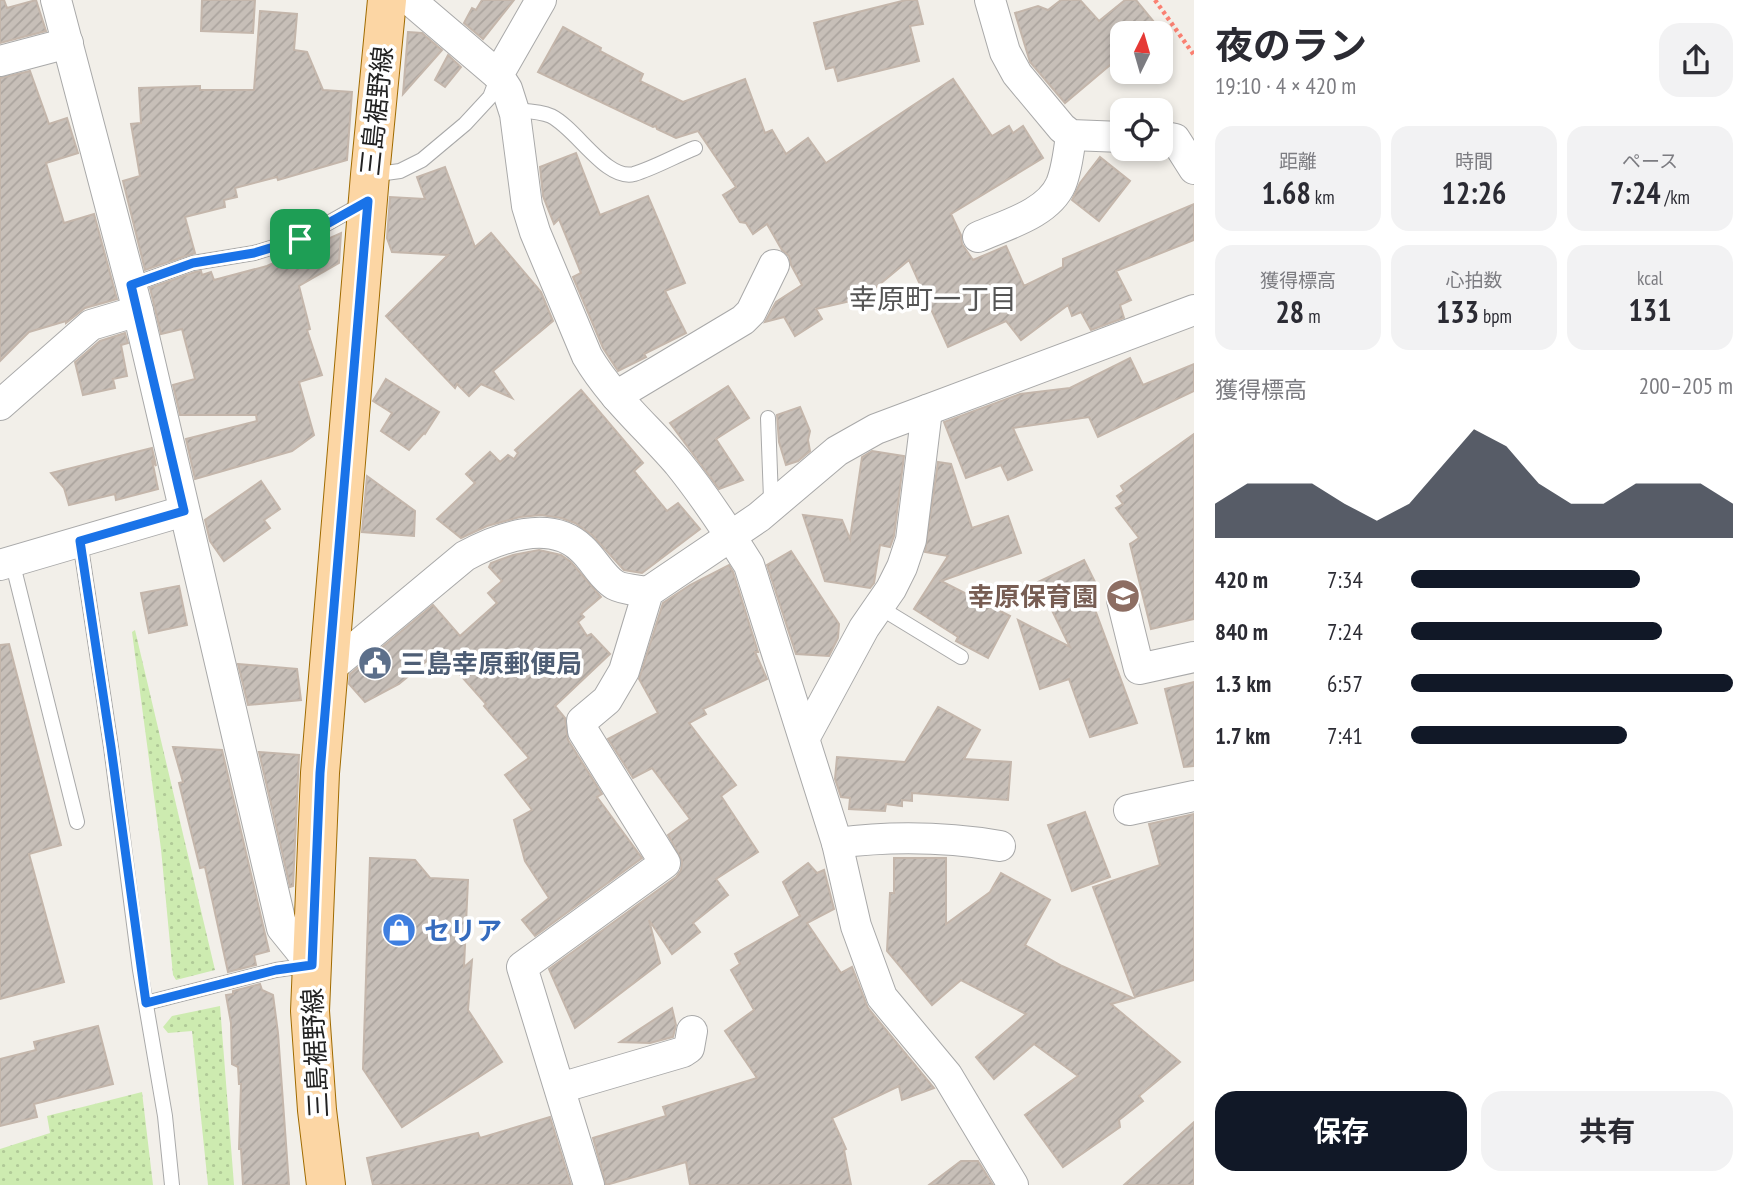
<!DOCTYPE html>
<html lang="ja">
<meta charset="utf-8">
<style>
body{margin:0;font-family:"PT Sans Narrow","Noto Sans JP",sans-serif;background:#f2f2f3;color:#2b2b33;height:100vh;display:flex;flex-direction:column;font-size:26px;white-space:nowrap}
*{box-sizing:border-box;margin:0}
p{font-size:23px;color:#7c7c81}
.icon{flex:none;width:38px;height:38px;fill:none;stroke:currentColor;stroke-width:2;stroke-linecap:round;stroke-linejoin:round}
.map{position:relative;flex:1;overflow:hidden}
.details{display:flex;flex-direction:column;background:#fff;width:560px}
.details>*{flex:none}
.needle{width:46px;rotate:5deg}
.fabs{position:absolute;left:1110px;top:21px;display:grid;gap:14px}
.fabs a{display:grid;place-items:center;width:63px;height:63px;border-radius:14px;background:#fff;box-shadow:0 4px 10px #0003;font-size:35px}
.pin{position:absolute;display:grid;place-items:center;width:60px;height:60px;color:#fff;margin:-30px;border-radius:14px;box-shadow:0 4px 10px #0006}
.round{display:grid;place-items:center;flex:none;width:74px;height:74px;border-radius:21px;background:#f2f2f3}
.headline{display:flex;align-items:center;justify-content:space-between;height:119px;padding:0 21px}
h1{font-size:38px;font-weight:700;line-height:52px}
.figures{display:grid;grid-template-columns:repeat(3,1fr);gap:10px;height:119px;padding:7px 21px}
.figures div{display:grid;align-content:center;border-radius:18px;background:#f2f2f3;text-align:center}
.figures b{font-size:30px;font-weight:700}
.figures small{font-size:19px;font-weight:400}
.figures p{font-size:19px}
.chart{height:196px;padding:14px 21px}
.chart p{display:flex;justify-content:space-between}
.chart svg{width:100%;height:126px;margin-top:7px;fill:#111827;opacity:.7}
.action{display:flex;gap:14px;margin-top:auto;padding:14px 21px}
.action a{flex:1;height:80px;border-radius:21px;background:#111827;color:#fff;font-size:28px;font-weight:700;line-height:80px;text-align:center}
.action a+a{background:#f2f2f3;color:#2b2b33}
ul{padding:0 21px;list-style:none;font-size:23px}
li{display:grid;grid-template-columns:112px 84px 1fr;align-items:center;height:52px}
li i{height:18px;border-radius:9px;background:#111827}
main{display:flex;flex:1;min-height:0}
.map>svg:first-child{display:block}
.grass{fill:url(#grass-dots)}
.building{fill:url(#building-hatch);stroke:#c4b6ab;stroke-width:2}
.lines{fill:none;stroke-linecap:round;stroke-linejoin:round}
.lane-casing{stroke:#a9a9a9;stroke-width:16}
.street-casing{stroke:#a9a9a9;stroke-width:32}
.primary-casing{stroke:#a06b00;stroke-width:40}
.path{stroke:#fa8072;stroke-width:4.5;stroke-dasharray:3.5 3.5;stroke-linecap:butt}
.lane{stroke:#fff;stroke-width:14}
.street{stroke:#fff;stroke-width:30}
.primary{stroke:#fcd6a4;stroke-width:38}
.route-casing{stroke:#fff;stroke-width:14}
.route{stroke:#1a73e8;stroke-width:9}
.labels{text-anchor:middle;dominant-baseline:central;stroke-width:7;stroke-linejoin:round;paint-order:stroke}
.street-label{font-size:26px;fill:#222;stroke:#fff}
.education-label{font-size:26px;font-weight:bold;fill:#785e54;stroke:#fff;text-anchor:end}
.service-label{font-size:26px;font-weight:bold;fill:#4e5e75;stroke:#fff;text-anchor:start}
.shop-label{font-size:26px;font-weight:bold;fill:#366cbe;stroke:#fff;text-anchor:start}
.neighbourhood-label{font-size:28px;fill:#555;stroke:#fff}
</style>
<main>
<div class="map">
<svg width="1194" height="1185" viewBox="0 0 1194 1185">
<defs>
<pattern id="grass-dots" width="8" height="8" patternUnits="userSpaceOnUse" patternTransform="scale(1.75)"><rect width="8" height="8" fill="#cdebb0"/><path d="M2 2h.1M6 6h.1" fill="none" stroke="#b0c997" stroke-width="1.8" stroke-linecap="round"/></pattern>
<pattern id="building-hatch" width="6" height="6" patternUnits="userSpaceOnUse" patternTransform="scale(1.75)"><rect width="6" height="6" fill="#c7bfb8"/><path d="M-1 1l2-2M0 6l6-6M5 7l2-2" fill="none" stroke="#aba49e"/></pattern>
</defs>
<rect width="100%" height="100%" fill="#f2efe9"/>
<g class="grass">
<path d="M135,630L215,970L176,980L173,975L161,849L132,632Z"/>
<path d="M220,1006L234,1185H208L192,1031L168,1033L163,1027L172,1016Z"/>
<path d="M142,1092L153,1185H0V1149L50,1133L47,1116Z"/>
</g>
<g class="building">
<path d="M0,0H4L7,8L36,0L46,31L0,43Z"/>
<path d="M202,0H255L253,33L201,31Z"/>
<path d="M482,0H514L483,39L464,23L472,8L476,10Z"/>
<path d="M906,0H917L923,24L910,26L919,61L838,81L834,67L826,69L814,23Z"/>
<path d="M1061,0H1080L1099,21L1125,0H1136L1163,33H1122V55L1065,103L1030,62L1015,13L1038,6L1048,10Z"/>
<path d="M260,11L297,14L294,50L307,52L323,90L352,92L347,160L278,180L277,177L235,188L237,197L224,200L225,207L185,217L195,253L145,270L123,181L140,176L131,124L141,123L139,88L200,86V90H254Z"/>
<path d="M563,27L601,48L600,51L643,74L640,81L683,102L745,79L765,133L772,130L786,154L808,138L826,163L953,79L992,136L1009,126L1013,133L1023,126L1043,158L951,214L961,235L962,244L973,260L1006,246L1024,286L1063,267V259L1194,204V240L1116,271L1131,300L1120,305L1124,318L1091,330L1081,312L1072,316L1068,305L1021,340L1006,321L948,347L909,260L863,298L816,309L822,319L795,336L784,317L765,322L776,302L802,285L791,265L789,256L782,250L767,224L753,234L746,223L740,222L723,195L736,187L698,131L676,138L657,129L656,126L653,127L538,72Z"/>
<path d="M408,32L422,33L442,50L403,94Z"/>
<path d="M448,55L461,67L445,87L435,80Z"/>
<path d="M30,71L49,124L67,118L78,153L46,163L64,223L94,214L117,299L85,308L66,323V321L29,332L0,361V78Z"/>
<path d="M576,153L600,215L648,196L685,283L665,291L686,333L644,354L646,357L618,371L603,348L573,277L581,273L559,219L554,224L543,196L540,167Z"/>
<path d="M1100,157L1130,181L1099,221L1072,200L1080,183Z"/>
<path d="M445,167L475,247L491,233L541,292L553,321L493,371L512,398L481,384L469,396L457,384L455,388L386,316L448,255L392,252L387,238L390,197L425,199L417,177Z"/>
<path d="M341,233L339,263L299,286L310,329L307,330L322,375L299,382L314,435L292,451L195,479L186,439L257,421L256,415H180L173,385L195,379L182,329L161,334L150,288L195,272L201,271L202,275L211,272L214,280L267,266Z"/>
<path d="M125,333L128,343L121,345L127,376L113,379L115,388L83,395L75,362L100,341Z"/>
<path d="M1130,358L1143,385L1194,364V391L1098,437L1089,417L1013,428L1032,470L1008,480L1001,465L966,478L944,422L1020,394L1070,388Z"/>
<path d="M386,379L439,412L425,434L424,433L409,450L381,431L392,413L373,401Z"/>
<path d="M728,386L749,418L716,439L743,480L719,489L670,423Z"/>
<path d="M581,390L643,463L634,471L667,511L678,503L700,529L642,573L624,570L592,535L575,523L561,518L541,515L520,517L487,526L461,538L437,519L475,483L466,474L490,452L500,462L508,455L514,459L518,453L515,450Z"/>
<path d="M800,407L810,431L808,440L810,451L798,461L786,465L779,442L777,415Z"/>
<path d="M1194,434V619L1151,629L1130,544L1139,538L1116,508L1123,504L1117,496L1124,491L1121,486Z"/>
<path d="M152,448L156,466L152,460L158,489L116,500L115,494L69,505L64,488L51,473Z"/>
<path d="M872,451L904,456L894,536L890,547L880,545L874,583L870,588L825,581L803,515L842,520L850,539L862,457Z"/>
<path d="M938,462L951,464L972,528L1008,516L1021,553L941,581L1010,616L988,658L956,641L958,637L914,609L948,556L925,552Z"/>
<path d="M367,476L415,511L414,536L362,532Z"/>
<path d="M261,481L280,509L264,520L270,528L224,561L210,541L205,520Z"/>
<path d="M539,550L561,555L571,562L601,597L581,614L584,617L578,622L587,636L591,634L610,654L555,706L565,718L568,740L602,794L597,797L642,858L535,936L522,920L549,898L525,861L514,820L532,810L505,775L529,758L484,706L486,704L439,651L399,684L365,702L349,684L350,674L433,605L460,636L497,603L488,593L502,581L489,567L491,563L513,555Z"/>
<path d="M791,551L839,624L838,638L829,656L796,654L767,565Z"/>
<path d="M1084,560L1096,584L1087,588L1137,723L1090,737L1069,679L1040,689L1018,620L1070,647L1038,582Z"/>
<path d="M729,565L733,572L758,652H755L767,679L703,709L706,714L689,723L736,785L721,796L758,852L716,879L728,895L693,923L700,932L672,954L649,920L660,963L575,1028L549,969L676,877L681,870L682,861L668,835L690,819L652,768L633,778L608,739L658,713L639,679L663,603L690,585Z"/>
<path d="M179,586L187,625L149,633L141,593Z"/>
<path d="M9,644L61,845L29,854L64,982L0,999V645Z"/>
<path d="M238,664L297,669L301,700L248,705Z"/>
<path d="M1194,682V766L1184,767L1165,689Z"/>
<path d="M938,707L980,730L964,759L1011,762L1008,800L912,793V801L902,800V806L886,804L885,811L849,809L850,798L841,797L835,779L837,757L905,762Z"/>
<path d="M173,747L222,750L269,951L254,955L256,965L228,972L205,867L200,868L179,783L183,782Z"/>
<path d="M259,752L299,755L293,886L290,887Z"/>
<path d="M1085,812L1110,877L1072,891L1048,825Z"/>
<path d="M1194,814V980L1135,997L1093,887L1160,865L1149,824Z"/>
<path d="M370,858L415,860L430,878L468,880L464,967L472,960L468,1010L502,1062L402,1127L363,1069Z"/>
<path d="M894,858H946V924L990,892L1001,873L1050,900L1025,945L1062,966L1133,998L1111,1004L1180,1062L1139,1096L1143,1101L1119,1120L1120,1127L1063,1167L1025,1115L1078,1076L1034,1044L994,1079L976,1057L1026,1014L961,980L932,1005L887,951L890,893H894Z"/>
<path d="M808,863L817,873L824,870L834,909L807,923L841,973L852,967L868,1008L934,1088L902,1100L899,1086L832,1118L846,1149L844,1150L851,1185H690L686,1162L606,1185L593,1138L666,1116L663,1107L757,1078L725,1031L754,1010L731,970L740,964L735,954L800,916L783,882Z"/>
<path d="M260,984L262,990L273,995L278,1033L289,1185H243L241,1149H239L241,1084H239L238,1067L232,1064L231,1023L226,995L233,994V991Z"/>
<path d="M672,1008L676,1025L673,1037L650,1043L620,1042Z"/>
<path d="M98,1026L113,1084L34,1104L37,1117L0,1126V1059L36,1050L34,1042Z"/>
<path d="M550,1117L571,1185H373L367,1158L478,1133L480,1138Z"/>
<path d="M1194,1122V1185H1124Z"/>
<path d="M961,1161H978L993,1185H929Z"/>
</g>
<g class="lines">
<g class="lane-casing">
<g id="lane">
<path d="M513,110C526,111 540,111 551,116C577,129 606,181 634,174C654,168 675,156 695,148"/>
<path d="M371,175L400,171L422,160L465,124L490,97L498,76"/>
<path d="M131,285L193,263L254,253L300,239L362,204"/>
<path d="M768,418L771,499L774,504"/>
<path d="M80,541L111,747L140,970L165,1116L172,1185"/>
<path d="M12,561L77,822"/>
<path d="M879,607L961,657"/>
<path d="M146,1003L276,970L311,965"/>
</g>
</g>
<g class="street-casing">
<g id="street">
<path d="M56,0L138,311L282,928L312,965"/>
<path d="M410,0L498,75"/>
<path d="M541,0L498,75L507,89L515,114L527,206L535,232L587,356C611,397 647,427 678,463C704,495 727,530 749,565L837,843L856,926L882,997L947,1075L1013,1185"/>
<path d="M990,0L1005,52L1017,74L1062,128L1071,135L1122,137"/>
<path d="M0,61L68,43"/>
<path d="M1160,136L1175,139L1194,169"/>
<path d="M978,237C1005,225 1048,214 1061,184C1067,169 1069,151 1071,135"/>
<path d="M616,396L743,320L751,312L774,265"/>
<path d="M0,405L91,325L138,311"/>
<path d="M0,565L184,511"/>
<path d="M1122,600L1139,669L1194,657"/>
<path d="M328,670L465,556C498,538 550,518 582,549C593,559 603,578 615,585C624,590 638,590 648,592"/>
<path d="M805,737L864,628L891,589L902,567L911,540L927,410"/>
<path d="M1129,810L1194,796"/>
<path d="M837,843C891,836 946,837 1000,846"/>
<path d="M560,1088L683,1052L689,1048L692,1031"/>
<path d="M589,1185L522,967L665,863L583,731L582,721L607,700L624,671L648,592L759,517L837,451L876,429L1194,310"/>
</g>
</g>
<g class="primary-casing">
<path id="primary" d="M326,1185L317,1110L310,1011L320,773L370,175L387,0"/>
</g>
<path class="path" d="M1155,0L1194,55"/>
<use href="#lane" class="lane"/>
<use href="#street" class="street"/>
<use href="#primary" class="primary"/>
</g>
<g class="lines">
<g class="route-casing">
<path id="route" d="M368,201L320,773L312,965L276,970L146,1003L111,747L80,541L184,511L131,285L193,263L254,253L300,239Z"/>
</g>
<use href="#route" class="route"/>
</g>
<defs>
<g id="school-disc" transform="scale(1.75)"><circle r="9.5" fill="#8d6e63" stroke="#fff"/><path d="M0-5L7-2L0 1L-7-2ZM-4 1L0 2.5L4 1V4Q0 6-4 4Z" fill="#fff"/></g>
<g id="civic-disc" transform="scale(1.75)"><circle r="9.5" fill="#5c6f8a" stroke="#fff"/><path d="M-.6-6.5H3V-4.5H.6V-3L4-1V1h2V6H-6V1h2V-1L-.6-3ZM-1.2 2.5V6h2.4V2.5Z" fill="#fff"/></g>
<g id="shop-disc" transform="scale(1.75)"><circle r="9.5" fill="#3f7fe0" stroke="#fff"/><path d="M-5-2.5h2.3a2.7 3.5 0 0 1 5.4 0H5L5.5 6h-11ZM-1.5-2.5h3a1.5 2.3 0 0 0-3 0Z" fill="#fff"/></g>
</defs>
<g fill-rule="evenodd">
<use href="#school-disc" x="1123" y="596"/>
<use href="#civic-disc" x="375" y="663"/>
<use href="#shop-disc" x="399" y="930"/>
</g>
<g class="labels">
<g class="street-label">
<text transform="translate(376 111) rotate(-84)">三島裾野線</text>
<text transform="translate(315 1053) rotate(-93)">三島裾野線</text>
</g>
<g class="education-label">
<text x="1098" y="596">幸原保育園</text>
</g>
<g class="service-label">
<text x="400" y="663">三島幸原郵便局</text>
</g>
<g class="shop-label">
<text x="424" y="930">セリア</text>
</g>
<g class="neighbourhood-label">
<text x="933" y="298">幸原町一丁目</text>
</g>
</g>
</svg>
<div class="fabs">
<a><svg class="needle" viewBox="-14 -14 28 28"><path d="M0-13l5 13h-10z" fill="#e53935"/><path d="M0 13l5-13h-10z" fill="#7c7c81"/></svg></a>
<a><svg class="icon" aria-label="locate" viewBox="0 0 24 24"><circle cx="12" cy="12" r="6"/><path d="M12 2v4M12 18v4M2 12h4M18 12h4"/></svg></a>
</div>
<div class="pin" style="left:300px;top:239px;background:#1e9e55"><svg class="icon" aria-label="arrive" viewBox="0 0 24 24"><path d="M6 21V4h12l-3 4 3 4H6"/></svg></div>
</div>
<section class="details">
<div class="headline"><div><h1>夜のラン</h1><p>19:10 · 4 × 420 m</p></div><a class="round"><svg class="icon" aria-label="share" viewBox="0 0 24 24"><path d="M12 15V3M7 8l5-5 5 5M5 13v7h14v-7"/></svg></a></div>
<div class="figures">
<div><p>距離</p><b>1.68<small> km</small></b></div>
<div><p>時間</p><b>12:26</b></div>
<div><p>ペース</p><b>7:24<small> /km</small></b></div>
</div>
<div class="figures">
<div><p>獲得標高</p><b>28<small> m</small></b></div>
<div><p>心拍数</p><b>133<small> bpm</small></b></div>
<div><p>kcal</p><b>131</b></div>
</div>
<div class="chart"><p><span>獲得標高</span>200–205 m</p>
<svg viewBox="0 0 160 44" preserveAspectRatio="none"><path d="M0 44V32L10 25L20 25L30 25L40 32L50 38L60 32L70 19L80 6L90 12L100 25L110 32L120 32L130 25L140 25L150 25L160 32V44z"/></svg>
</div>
<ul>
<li><b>420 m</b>7:34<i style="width:71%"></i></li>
<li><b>840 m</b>7:24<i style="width:78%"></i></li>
<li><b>1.3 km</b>6:57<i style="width:100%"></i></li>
<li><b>1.7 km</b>7:41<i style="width:67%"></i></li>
</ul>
<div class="action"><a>保存</a><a>共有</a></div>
</section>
</main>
